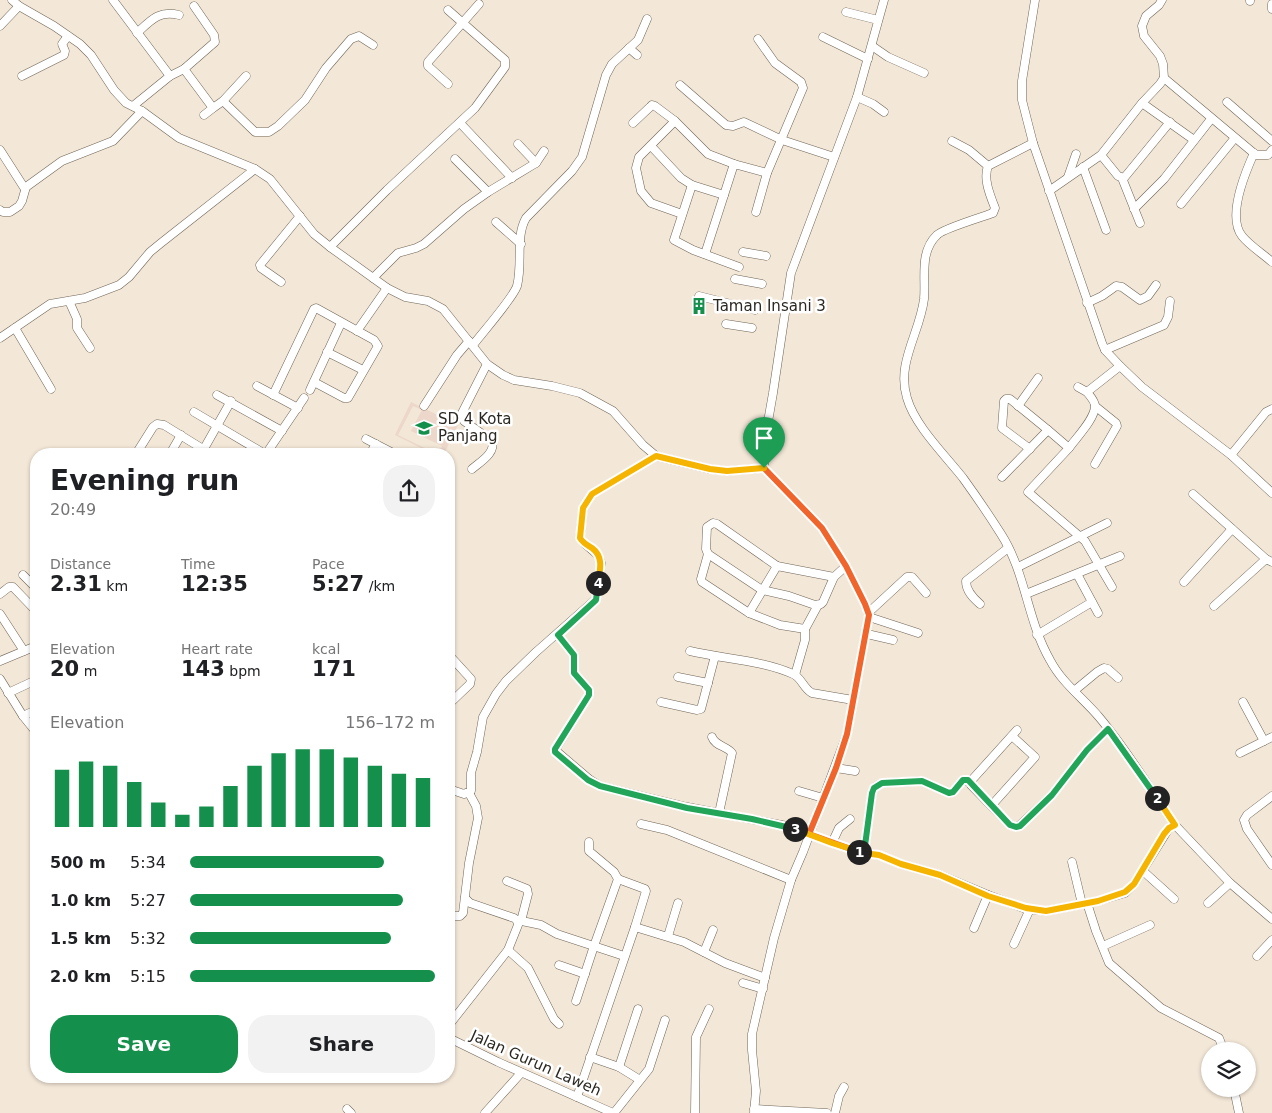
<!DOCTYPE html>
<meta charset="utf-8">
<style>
body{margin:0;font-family:"DejaVu Sans",sans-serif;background:#f2f2f2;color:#202124;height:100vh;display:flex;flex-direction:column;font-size:19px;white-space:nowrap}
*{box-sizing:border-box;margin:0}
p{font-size:16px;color:#757577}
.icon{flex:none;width:28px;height:28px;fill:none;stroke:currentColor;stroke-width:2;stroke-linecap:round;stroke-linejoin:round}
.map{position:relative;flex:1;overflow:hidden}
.side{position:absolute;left:30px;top:448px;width:425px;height:635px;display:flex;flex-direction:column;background:#fff;border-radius:20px;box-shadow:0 1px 4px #0004}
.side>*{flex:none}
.buttons{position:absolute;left:1201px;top:1042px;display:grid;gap:10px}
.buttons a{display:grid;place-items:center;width:55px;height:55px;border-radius:50%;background:#fff;box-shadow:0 1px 4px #0004;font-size:25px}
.pin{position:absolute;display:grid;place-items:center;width:42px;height:42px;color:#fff;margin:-51px -21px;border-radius:50% 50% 50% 0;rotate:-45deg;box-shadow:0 0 5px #0007}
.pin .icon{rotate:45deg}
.km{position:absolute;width:25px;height:25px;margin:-12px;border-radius:50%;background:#222;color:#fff;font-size:14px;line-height:25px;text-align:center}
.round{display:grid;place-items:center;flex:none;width:52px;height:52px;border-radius:20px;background:#f2f2f2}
.head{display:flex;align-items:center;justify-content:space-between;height:85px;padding:0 20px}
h1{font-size:28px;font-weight:700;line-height:38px}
.metrics{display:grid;grid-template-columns:repeat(3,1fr);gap:8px;height:85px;padding:5px 20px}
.metrics div{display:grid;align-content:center}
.metrics b{font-size:21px;font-weight:700}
.metrics small{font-size:14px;font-weight:400}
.metrics p{font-size:14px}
.chart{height:140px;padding:10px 20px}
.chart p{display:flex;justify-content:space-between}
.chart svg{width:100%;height:90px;margin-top:5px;stroke:#15904c;stroke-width:6}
.primary-button{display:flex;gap:10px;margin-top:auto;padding:10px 20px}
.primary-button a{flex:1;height:58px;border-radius:20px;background:#15904c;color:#fff;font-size:20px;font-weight:700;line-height:58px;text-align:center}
.primary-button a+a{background:#f2f2f2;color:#202124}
ul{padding:0 20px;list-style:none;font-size:16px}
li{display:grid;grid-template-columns:80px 60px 1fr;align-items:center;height:38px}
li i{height:12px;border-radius:6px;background:#15904c}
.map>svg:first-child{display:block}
.education{fill:#ecd7ca}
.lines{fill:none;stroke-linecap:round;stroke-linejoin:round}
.minor-casing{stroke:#6f6557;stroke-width:9}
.minor{stroke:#fff;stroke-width:8}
.split-1-casing{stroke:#fff;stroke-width:10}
.split-2-casing{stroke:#fff;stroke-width:10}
.split-3-casing{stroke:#fff;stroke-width:10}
.split-4-casing{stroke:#fff;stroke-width:10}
.split-5-casing{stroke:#fff;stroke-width:10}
.split-1{stroke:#f0652b;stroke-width:6}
.split-2{stroke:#22a559;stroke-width:6}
.split-3{stroke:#f5b400;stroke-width:6}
.split-4{stroke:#22a559;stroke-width:6}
.split-5{stroke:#f5b400;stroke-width:6}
.labels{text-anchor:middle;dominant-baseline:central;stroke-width:5;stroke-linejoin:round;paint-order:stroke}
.poi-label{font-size:15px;fill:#2b2721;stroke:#fff;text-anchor:start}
.street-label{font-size:15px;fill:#2b2721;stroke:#fff}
</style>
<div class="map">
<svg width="1272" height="1113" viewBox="0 0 1272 1113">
<rect width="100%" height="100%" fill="#f3e7d7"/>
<path class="education" d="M411,402L458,425L444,454H439L442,446L411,431L422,410L413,406L398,435L437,454H433L395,435Z"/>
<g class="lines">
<g class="minor-casing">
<g id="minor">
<path d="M12,0L19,6L54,26L80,44L91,55L114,90L126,103L142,111L179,138L255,169L270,179L314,234L330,247L387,288L405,297L428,301L443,309L487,364L503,375L514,380L552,386L580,393L613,411L643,445L656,456L710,469L727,471L764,468"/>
<path d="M113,0L170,76"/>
<path d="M1035,0L1022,81V100L1033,143L1102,343L1105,350L1120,366L1142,387L1231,455L1272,493"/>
<path d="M1250,0V1"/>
<path d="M1272,4V9"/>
<path d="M846,12L878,20"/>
<path d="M0,26L19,6"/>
<path d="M137,33C151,20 159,10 179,15"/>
<path d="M823,37L868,59"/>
<path d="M872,46L888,57L924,73"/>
<path d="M629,48L637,55"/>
<path d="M184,69L213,108L204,115"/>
<path d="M22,76L64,55L65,51L62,44L68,36"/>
<path d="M1164,78L1256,155H1268L1272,150"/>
<path d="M448,84L428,66V62L479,4"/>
<path d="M680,85L726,125L733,126L744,122L782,140L834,157"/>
<path d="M857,97L873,104L884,112"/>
<path d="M223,101L255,132H269L278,126L305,100L326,68L351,39L359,36L373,45"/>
<path d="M1227,102L1272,141"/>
<path d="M1142,103L1194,140"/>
<path d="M133,106L170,76L184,69L215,42L214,35L194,6"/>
<path d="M213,108L223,101L246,76"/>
<path d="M675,121L639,157L636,168L641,191L651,203L682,214"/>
<path d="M460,123L512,178"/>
<path d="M633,123L650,107L652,105L655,106L675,121L708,154L734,164"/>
<path d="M952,141L969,150L988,166"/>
<path d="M1033,143L988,166C983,179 990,195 995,208L993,213C982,217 942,229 937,235C919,252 926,278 924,299C920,333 896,363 907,398C915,426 945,455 963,478C976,496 989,515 1001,534C1026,573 1027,620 1050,660C1062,683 1083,698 1099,717C1127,750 1150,789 1175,825"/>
<path d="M518,144L536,163"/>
<path d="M651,146L681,178L692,185L724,195"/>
<path d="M0,150L25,189"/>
<path d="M1254,153C1245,173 1227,217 1242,236C1249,245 1263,254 1272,262"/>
<path d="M1101,155L1118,176L1124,178L1170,122"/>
<path d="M455,159L488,192"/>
<path d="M1083,167L1106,230"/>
<path d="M1068,177L1076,154"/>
<path d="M1122,178L1140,223"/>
<path d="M692,185L674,240L693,250L739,267"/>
<path d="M1049,191L1101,155L1142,103L1160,84L1164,78L1163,64L1160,56L1144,36L1142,26L1146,16L1159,5L1162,0"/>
<path d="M1181,204L1234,139"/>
<path d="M1134,209L1164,179L1211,119"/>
<path d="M0,210L3,212H10L19,206L22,201L26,187L62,161L113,141L142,111"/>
<path d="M756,212L767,173"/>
<path d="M496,222L521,244"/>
<path d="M330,247L387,190L475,108L505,67V60L448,10"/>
<path d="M743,252L766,256"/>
<path d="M705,254L734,164L767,173L803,88L801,82L775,63L758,39"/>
<path d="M373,278L398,253L416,248L424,244L464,209L488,192L536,163L544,151"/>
<path d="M735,279L762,284"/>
<path d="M281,282L261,268L260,265L300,216"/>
<path d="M699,296L755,310"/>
<path d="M69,301L77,319V328L90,348"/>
<path d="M1087,303L1102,296L1116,286L1122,287L1140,300L1148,296L1156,285"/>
<path d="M726,324L752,328"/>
<path d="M15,328L51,389"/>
<path d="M357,331L387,288"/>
<path d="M0,338L50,304L85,298L119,285L129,277L150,252L161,243L255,169"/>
<path d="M473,345C483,332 513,298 517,286C523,264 515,237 526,218L572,171L582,157L606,75L612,64L638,40L647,19"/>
<path d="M1105,350L1164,325L1168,317L1170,301"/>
<path d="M327,352L363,370"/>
<path d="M257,386L298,408"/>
<path d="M1078,387L1087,392"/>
<path d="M310,390L341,323"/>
<path d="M217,395L282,431"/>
<path d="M273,395L314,309L316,308L374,340L378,346L348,398H344L314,382"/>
<path d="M424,406L457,355L469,341"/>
<path d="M1018,406L1038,378"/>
<path d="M1095,406L1116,423L1117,426L1095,464"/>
<path d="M194,412L265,454"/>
<path d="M366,439L395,454"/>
<path d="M1069,448C1076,438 1095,419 1095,406C1095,401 1090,396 1087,392L1120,366"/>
<path d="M1030,449L1002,428L1004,401L1006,399H1010L1048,430"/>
<path d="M136,454L153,427L157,424L164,425L211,454"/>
<path d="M170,454L181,435"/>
<path d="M201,454L231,401"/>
<path d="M266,454L304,398"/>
<path d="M370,454L376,444"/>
<path d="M1231,455L1266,412L1272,409"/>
<path d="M472,469C480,462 496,453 492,441L464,421L462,413L487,364"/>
<path d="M1002,477L1048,430L1069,448L1028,492L1085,541L1112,587"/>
<path d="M1193,494L1266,559"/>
<path d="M708,554L762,590L789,596L815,605L821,604L823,602L834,577L846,566"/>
<path d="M777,566L717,524L713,523L707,527L706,549L708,554L701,579L702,582L749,613L780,625L805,629"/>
<path d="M1018,567L1107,523"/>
<path d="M1077,574L1098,613"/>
<path d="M23,575L36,588"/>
<path d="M1184,582L1232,529"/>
<path d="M0,594L9,587H13L36,611"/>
<path d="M1026,594L1120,556"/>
<path d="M980,604C973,598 966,591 966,581L1008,548"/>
<path d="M1214,606L1266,559L1272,562"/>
<path d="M749,613L777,566L834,577"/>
<path d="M868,613L907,577H912L926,593"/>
<path d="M0,614L24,651"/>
<path d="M869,617L918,633"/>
<path d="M867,634L893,640"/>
<path d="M558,635L574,655V673L589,690V695L555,750L589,779L600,786L687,807L787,826L832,843L864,853L879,855L901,864L940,875L988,895L1026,909L1046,911L1098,901L1125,893L1134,884L1169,828L1175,825L1230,883L1272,919"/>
<path d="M1037,635L1092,602"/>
<path d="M690,651C724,659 761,660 793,674C802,678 803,688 812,693L853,700"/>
<path d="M449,655L471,679L470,684L449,704"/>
<path d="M0,661L36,646"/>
<path d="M795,675L805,640V629L818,605"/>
<path d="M678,677L708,683"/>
<path d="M0,679L23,716L36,732"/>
<path d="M1074,691L1097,672L1104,668L1108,669L1118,678"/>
<path d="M8,693L36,680"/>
<path d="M661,702L697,710L701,709L715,656"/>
<path d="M1243,702L1264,741"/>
<path d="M23,716L36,710"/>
<path d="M1017,730L970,782L971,785L1010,825L1016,827L1020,825L1052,795L1087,750L1108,729"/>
<path d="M712,737C715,746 727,746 732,753L719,813"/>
<path d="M1240,753L1272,737"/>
<path d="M836,768L855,771"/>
<path d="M449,789L464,794L471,791V773L477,752L483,717L496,694L506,681L536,652L596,599L601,563L598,555L584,543L580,538L583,508L592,494L656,456"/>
<path d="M799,791L823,798"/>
<path d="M1272,796L1247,815L1244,820L1247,829L1272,865"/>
<path d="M992,805L1035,757L1012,736"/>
<path d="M641,824L667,830L791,880"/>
<path d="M832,843L839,828L850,819"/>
<path d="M864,853L872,793C874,787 876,786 882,783L922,781L949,793L953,792L963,780L970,782"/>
<path d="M1072,862L1082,904"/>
<path d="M1143,871L1174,899"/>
<path d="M618,879L645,889L646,891L635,927"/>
<path d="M507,881L527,889L528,894L521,921"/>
<path d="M1087,903L1096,931L1109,963L1161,1008L1219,1038L1224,1051"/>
<path d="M1208,903L1230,883"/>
<path d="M449,916H460L463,913L469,863L478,818L476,806L469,793"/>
<path d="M517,920L541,925L557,934L624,956"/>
<path d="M974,928L988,895"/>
<path d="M668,936L678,903"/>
<path d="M1014,944L1030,909"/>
<path d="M1103,946L1150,925"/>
<path d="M508,950L528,968L554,1019L559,1024"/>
<path d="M704,952L713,930"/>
<path d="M1257,956L1272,940"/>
<path d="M559,965L585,974"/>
<path d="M743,983L763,989"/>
<path d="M576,1001L594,946L618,879L614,872L589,851V842"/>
<path d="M449,1025L508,950L518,925L517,920L514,918L470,903L465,898"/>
<path d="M449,1038L498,1062L613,1113"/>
<path d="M590,1057L619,1067L640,1080"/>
<path d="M619,1067L638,1009"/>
<path d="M1234,1089L1239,1113"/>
<path d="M577,1097L635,927L684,942L725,963L765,978"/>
<path d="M347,1109L351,1113"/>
<path d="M754,1109L827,1113"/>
<path d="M485,1113L521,1073"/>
<path d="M614,1113L649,1069L665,1020"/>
<path d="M695,1113L696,1037L709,1009"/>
<path d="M754,1113L756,1091L752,1050V1034L774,938L791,880L803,852L847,734L869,615L865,604L846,566L822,528L764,468L766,433L773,393L791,273L857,97L884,0"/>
<path d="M835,1113L839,1096L844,1087"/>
</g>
</g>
<use href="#minor" class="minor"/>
</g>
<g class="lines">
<g class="split-1-casing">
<path id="split-1" d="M764,468L822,528L846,566L865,604L869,615L847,734L836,768L809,834L859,852"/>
</g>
<g class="split-2-casing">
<path id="split-2" d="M859,852L864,853L872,793L874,788L882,783L922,781L949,793L953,792L963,780H968L1010,825L1016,827L1020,826L1052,795L1087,750L1108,729L1157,798"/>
</g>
<g class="split-3-casing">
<path id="split-3" d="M795,829L832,843L864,853L879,855L901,864L940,875L988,896L1026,908L1046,911L1098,901L1125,892L1134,884L1164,834L1169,828L1175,825L1157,798"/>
</g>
<g class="split-4-casing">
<path id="split-4" d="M598,583L596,600L558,635L574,655V673L589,690V695L555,749V752L588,780L600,786L687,808L752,819L795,829"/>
</g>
<g class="split-5-casing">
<path id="split-5" d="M598,583C600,570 604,557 592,548C587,545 583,543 580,538L583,508L592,494L656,456L710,469L727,471L764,468"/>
</g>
<use href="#split-1" class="split-1"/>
<use href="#split-2" class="split-2"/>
<use href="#split-3" class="split-3"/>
<use href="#split-4" class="split-4"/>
<use href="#split-5" class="split-5"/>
</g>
<defs>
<g id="building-bare" transform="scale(1.35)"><path d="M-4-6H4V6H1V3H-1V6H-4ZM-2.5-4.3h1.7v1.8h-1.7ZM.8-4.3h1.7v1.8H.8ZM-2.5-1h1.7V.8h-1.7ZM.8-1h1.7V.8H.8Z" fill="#15904c" stroke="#fff" stroke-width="2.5" paint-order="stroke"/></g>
<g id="school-bare" transform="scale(1.35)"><path d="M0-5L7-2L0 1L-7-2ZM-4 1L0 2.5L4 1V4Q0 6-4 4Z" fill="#15904c" stroke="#fff" stroke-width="2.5" paint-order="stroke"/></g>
</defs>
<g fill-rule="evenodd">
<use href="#building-bare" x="699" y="306"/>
<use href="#school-bare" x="424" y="428"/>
</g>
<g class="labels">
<g class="poi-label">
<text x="713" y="306">Taman Insani 3</text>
<text x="438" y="419">SD 4 Kota<tspan x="438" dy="17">Panjang</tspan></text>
</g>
<g class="street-label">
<text transform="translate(536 1063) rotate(24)">Jalan Gurun Laweh</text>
</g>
</g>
</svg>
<div class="buttons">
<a><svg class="icon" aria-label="layers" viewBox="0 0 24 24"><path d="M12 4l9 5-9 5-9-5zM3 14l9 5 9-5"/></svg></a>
</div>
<div class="pin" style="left:764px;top:468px;background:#1e9e55"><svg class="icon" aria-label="arrive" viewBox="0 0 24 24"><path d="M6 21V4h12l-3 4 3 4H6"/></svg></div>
<b class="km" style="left:859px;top:852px">1</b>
<b class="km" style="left:1157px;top:798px">2</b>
<b class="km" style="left:795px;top:829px">3</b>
<b class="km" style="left:598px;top:583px">4</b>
<section class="side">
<div class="head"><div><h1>Evening run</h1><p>20:49</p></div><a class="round"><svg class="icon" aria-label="share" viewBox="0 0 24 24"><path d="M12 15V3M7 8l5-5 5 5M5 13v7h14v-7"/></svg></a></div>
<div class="metrics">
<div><p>Distance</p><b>2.31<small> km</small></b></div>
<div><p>Time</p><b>12:35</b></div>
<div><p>Pace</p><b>5:27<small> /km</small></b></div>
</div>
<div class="metrics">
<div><p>Elevation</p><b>20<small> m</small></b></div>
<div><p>Heart rate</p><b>143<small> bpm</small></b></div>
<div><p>kcal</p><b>171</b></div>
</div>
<div class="chart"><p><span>Elevation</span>156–172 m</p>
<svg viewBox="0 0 160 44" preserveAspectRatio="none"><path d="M5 44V16M15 44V12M25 44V14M35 44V22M45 44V32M55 44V38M65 44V34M75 44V24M85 44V14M95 44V8M105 44V6M115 44V6M125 44V10M135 44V14M145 44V18M155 44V20"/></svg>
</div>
<ul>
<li><b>500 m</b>5:34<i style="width:79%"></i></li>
<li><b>1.0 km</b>5:27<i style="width:87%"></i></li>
<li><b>1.5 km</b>5:32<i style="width:82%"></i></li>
<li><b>2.0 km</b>5:15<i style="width:100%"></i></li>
</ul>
<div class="primary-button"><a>Save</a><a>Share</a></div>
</section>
</div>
